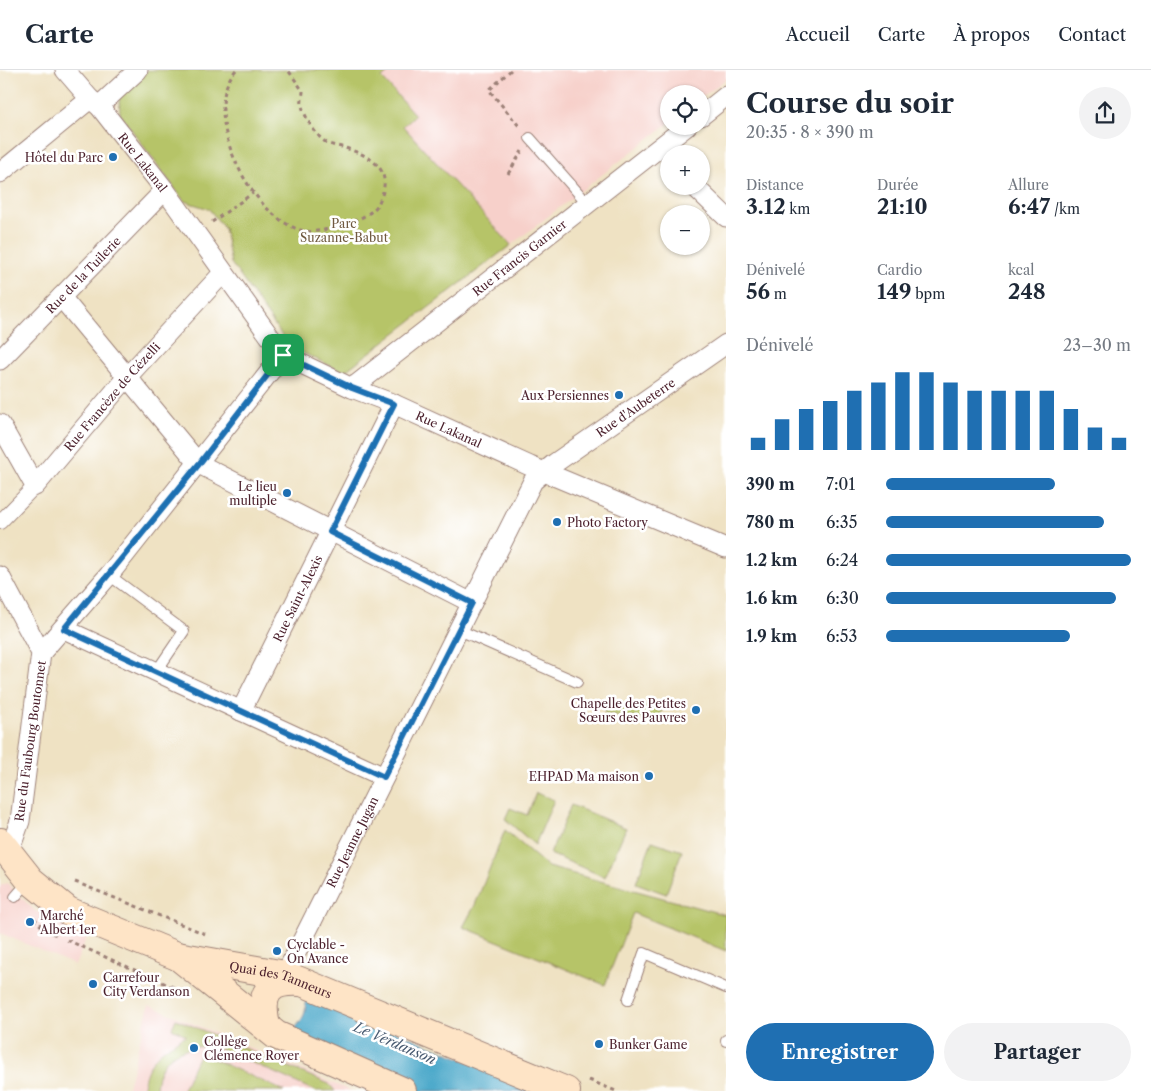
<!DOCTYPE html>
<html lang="fr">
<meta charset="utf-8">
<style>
body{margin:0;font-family:"Libre Caslon Text",serif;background:#f2f2f3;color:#1f2937;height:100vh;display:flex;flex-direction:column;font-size:19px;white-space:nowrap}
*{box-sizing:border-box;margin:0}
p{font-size:16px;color:#747a83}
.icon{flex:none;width:28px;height:28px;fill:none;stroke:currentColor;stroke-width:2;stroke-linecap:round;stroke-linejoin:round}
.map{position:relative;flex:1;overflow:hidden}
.sheet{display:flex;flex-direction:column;background:#fff;width:425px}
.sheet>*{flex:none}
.buttons{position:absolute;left:660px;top:15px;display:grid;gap:10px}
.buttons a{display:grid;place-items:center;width:50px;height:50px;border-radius:50%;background:#fff;box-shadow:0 1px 4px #0004;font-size:25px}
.pin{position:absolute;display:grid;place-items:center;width:42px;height:42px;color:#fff;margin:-21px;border-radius:10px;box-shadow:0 2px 8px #0006}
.round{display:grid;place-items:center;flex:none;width:52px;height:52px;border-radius:26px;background:#f2f2f3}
.headline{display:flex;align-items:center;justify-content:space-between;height:85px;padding:0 20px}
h1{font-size:28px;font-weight:700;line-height:38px}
.figures{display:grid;grid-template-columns:repeat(3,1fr);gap:8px;height:85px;padding:5px 20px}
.figures div{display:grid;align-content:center}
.figures b{font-size:21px;font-weight:700}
.figures small{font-size:14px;font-weight:400}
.figures p{font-size:14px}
.chart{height:140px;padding:10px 20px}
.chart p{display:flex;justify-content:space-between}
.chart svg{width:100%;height:90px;margin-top:5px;stroke:#1f6fb2;stroke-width:6}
.button{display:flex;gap:10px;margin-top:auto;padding:10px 20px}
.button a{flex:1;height:58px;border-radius:30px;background:#1f6fb2;color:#fff;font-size:20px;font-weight:700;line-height:58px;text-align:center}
.button a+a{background:#f2f2f3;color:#1f2937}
ul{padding:0 20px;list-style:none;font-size:16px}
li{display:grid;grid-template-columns:80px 60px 1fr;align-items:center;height:38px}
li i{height:12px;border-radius:6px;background:#1f6fb2}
header{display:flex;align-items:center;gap:30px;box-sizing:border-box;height:70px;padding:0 25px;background:#fff;border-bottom:1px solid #e0e1e3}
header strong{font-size:24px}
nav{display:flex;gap:28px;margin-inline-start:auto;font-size:18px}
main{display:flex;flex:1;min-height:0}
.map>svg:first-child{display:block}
.built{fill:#f7d0ca}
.green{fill:#b6c467;stroke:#807249}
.water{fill:#4aa7c9;stroke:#4a637a}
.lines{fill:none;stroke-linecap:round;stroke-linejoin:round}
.service-casing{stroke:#9c8077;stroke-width:12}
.pedestrian-casing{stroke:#9c8077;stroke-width:16}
.minor-casing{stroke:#9c8077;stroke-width:21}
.secondary-casing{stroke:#9c8077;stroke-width:30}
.path{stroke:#9c8077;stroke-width:3;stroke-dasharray:4 4;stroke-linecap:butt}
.service{stroke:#fff;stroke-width:10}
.pedestrian{stroke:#fff;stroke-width:14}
.minor{stroke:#fff;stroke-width:19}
.secondary{stroke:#fee4c6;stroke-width:28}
.route-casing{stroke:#fff;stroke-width:10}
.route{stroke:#1f6fb2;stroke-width:6}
.poi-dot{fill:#1f6fb2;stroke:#fff;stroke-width:2}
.labels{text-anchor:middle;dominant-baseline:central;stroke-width:5;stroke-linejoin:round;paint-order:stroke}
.poi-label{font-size:12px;fill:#4a1f2b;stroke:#fff;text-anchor:start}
.street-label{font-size:12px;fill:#4a1f2b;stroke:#fff}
.park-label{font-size:12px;fill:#705940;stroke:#fff}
.water-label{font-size:14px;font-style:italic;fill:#4a5c72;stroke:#fff}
</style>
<header>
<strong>Carte</strong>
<nav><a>Accueil</a><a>Carte</a><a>À propos</a><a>Contact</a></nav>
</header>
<main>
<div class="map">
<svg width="726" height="1021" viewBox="0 0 726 1021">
<rect width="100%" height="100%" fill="#fff"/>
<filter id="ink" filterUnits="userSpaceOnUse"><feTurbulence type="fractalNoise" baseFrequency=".02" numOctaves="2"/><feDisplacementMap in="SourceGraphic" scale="10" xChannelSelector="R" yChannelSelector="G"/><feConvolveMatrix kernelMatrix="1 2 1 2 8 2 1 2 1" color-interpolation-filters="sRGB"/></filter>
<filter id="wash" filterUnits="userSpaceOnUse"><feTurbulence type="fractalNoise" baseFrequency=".0096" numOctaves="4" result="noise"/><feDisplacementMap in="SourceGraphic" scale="20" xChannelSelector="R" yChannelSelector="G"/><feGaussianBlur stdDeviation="1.12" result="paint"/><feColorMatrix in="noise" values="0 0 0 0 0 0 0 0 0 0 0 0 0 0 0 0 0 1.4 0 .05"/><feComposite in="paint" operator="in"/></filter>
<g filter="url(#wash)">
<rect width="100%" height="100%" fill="#efe2c3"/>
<g class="built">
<path d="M391,0H726V9L701,28V24H669V53L511,175L403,56L415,45L382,8Z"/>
<path d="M7,813L35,841L88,864L75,895L0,863V816Z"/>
<path d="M149,935L351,1021H127Z"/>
</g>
<g class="green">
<path d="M148,0H391L382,8L415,45L403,56L511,175L344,302L290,277L231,193L224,158L209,139L184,131L120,44L119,26Z"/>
<path d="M663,635L659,651L605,644L604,639Z"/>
<path d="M536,723L554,730L535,775L505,749L510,738L527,745Z"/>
<path d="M571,735L626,758L605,807L550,784Z"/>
<path d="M505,760L548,797L726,845V881L633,843L605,915L463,857L475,835Z"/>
<path d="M652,771L682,781L666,824L636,813Z"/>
<path d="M176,949L329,1014L335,1021H315L219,978C187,972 156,984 156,1021H142C147,988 160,981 186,965L172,958Z"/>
<path d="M200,983L284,1021H182Z"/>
</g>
<path class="water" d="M307,926L542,1021H417L290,967C294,958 302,952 305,942C306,936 305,932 307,926Z"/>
</g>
<g filter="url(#ink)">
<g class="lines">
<g class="service-casing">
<g id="service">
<path d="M530,68L588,134"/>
<path d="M109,505L184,561L156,602"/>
<path d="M459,560L577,612"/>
<path d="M15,827L29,811"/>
<path d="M628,930L644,883L726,918"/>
<path d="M726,970V971"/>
</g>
</g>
<g class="pedestrian-casing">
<path id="pedestrian" d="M0,452L35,416"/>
</g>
<g class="minor-casing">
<g id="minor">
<path id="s1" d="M65,0L90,29L99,36L165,120L283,285L352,318L394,334L530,396L726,478"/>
<path d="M99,36L138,0"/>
<path d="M701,46L726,26"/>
<path d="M0,103L90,29"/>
<path d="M694,116L726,147"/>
<path d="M61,227L199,394L472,533"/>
<path id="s2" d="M0,290L165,120"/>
<path id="s3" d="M352,318L687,56"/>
<path id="s4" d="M0,354L35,416L127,307L223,203"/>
<path d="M0,506L41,583L20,751L8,785"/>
<path d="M64,559L384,707"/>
<path d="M41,583L109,505L283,285"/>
<path id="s5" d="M241,641L394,334"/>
<path id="s6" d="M285,905L533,411L555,393L726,274"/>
</g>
</g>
<g class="secondary-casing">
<g id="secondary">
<path id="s7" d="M0,772L30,810L68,841L177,886L285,905L566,1021"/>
<path d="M178,886L276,965L402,1021"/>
<path d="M266,956C259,923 268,910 301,912"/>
</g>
</g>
<g class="path">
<path d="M236,0C197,43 253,152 305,161C318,163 331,158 342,155C353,152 373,144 378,134C395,102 375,87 345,78C340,76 332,76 327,73C316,67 305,47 302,36C301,31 303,25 303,21L288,0"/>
<path d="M511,0L489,20L519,56"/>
<path d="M508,104L522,81"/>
<path d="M212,152L253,123"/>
<path d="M75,812L208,865"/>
<path d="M34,848L46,861L57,865"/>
<path d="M67,870L175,918"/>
<path d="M589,1010L616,1021"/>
</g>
<use href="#service" class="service"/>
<use href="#pedestrian" class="pedestrian"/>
<use href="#minor" class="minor"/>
<use href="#secondary" class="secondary"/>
</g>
</g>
<g class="lines" filter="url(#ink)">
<g class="route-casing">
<path id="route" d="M283,285L352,318L394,334L330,462L472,533L384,707L64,559L199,394Z"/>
</g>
<use href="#route" class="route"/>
</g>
<g class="poi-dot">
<circle cx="113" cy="87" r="5"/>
<circle cx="619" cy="325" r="5"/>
<circle cx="287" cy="423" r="5"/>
<circle cx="557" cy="452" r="5"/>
<circle cx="696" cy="640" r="5"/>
<circle cx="649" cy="706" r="5"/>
<circle cx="30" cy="852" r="5"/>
<circle cx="277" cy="881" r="5"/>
<circle cx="93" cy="914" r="5"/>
<circle cx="599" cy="974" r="5"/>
<circle cx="194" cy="978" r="5"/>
</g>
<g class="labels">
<g class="poi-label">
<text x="103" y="87" text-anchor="end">Hôtel du Parc</text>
<text x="609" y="325" text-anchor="end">Aux Persiennes</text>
<text x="277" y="416" text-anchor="end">Le lieu<tspan x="277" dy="14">multiple</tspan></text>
<text x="567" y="452">Photo Factory</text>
<text x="686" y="633" text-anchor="end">Chapelle des Petites<tspan x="686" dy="14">Sœurs des Pauvres</tspan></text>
<text x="639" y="706" text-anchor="end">EHPAD Ma maison</text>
<text x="40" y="845">Marché<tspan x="40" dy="14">Albert 1er</tspan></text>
<text x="287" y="874">Cyclable -<tspan x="287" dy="14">On Avance</tspan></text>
<text x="103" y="907">Carrefour<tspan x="103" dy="14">City Verdanson</tspan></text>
<text x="204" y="971">Collège<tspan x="204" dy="14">Clémence Royer</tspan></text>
<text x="609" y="974">Bunker Game</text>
</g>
<g class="street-label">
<text stroke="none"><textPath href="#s1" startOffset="121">Rue Lakanal</textPath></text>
<text stroke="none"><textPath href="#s3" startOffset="212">Rue Francis Garnier</textPath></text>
<text stroke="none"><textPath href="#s2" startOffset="119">Rue de la Tuilerie</textPath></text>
<text stroke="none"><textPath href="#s4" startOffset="189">Rue Francèze de Cézelli</textPath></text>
<text stroke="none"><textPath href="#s6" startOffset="679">Rue d'Aubeterre</textPath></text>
<text stroke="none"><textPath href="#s1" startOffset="541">Rue Lakanal</textPath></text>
<text stroke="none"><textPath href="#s5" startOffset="126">Rue Saint-Alexis</textPath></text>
<text transform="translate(30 671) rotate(-82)">Rue du Faubourg Boutonnet</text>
<text stroke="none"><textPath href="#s6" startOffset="149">Rue Jeanne Jugan</textPath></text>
<text stroke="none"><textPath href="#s7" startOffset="322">Quai des Tanneurs</textPath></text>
</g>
<g class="park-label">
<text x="344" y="153">Parc<tspan x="344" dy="14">Suzanne-Babut</tspan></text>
</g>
<g class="water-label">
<text transform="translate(395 973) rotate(23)">Le Verdanson</text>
</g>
</g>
</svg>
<div class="buttons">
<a><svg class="icon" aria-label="locate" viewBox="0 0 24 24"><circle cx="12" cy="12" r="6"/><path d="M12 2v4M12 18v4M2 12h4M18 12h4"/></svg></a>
<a>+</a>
<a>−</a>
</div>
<div class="pin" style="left:283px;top:285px;background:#1e9e55"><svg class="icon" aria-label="arrive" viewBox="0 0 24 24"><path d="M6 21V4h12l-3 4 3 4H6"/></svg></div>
</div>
<section class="sheet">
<div class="headline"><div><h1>Course du soir</h1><p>20:35 · 8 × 390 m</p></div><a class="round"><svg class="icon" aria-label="share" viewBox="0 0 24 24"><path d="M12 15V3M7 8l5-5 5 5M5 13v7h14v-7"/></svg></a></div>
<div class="figures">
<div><p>Distance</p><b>3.12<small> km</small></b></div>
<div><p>Durée</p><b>21:10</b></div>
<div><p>Allure</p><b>6:47<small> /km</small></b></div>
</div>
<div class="figures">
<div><p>Dénivelé</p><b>56<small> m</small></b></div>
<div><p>Cardio</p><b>149<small> bpm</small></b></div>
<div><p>kcal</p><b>248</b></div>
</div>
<div class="chart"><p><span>Dénivelé</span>23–30 m</p>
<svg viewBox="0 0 160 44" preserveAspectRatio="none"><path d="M5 44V38M15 44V29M25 44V24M35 44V20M45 44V15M55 44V11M65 44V6M75 44V6M85 44V11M95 44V15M105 44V15M115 44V15M125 44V15M135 44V24M145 44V33M155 44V38"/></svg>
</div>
<ul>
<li><b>390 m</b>7:01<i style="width:69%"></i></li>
<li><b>780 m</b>6:35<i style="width:89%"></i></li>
<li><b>1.2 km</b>6:24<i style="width:100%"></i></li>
<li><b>1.6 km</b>6:30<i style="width:94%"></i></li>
<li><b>1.9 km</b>6:53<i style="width:75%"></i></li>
</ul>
<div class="button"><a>Enregistrer</a><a>Partager</a></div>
</section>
</main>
